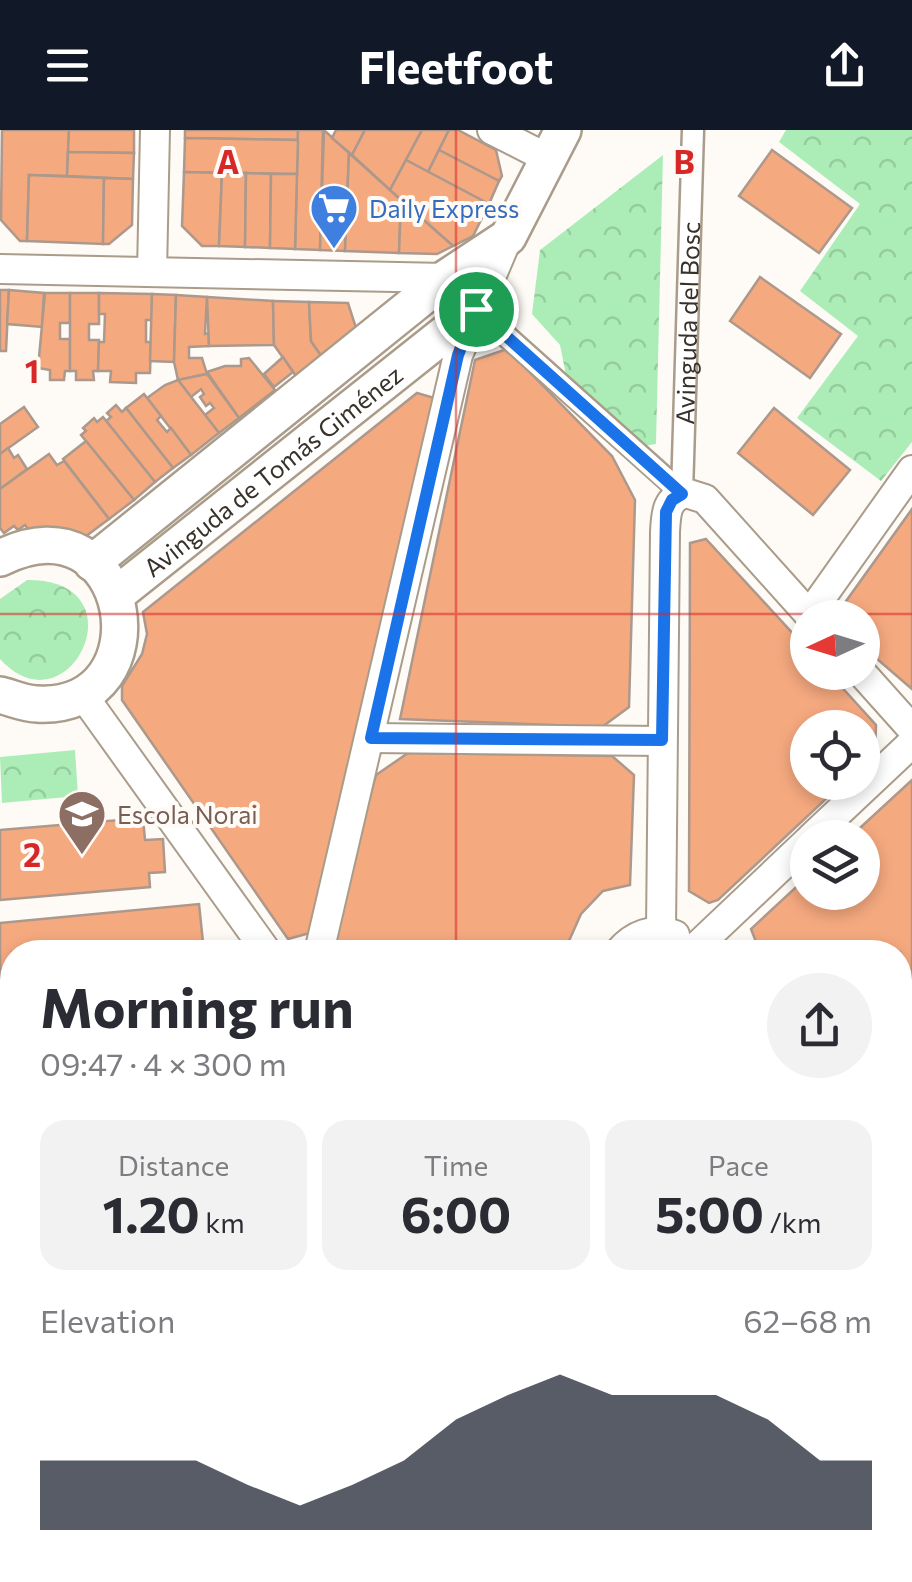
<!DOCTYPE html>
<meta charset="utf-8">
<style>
body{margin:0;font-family:Commissioner,sans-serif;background:#f2f2f3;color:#2b2b33;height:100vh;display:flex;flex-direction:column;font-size:38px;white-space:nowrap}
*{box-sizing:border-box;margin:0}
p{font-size:32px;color:#7c7c81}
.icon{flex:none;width:55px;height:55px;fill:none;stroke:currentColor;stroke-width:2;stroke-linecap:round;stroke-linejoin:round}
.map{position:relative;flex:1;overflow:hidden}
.details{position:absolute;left:0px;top:810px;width:912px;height:642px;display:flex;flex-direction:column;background:#fff;border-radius:40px 40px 0 0;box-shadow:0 5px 15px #0003}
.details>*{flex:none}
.needle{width:65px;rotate:266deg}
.fabs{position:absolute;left:790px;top:470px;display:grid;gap:20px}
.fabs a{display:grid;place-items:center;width:90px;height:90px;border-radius:50%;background:#fff;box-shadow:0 5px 15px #0003;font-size:50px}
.pin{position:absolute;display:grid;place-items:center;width:85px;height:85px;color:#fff;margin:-42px;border:5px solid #fff;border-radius:50%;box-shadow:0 2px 10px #0007}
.round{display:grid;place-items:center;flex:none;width:105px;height:105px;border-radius:52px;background:#f2f2f3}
.overview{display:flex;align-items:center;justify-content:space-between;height:170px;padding:0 40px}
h1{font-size:55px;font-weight:700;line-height:75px}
.metrics{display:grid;grid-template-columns:repeat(3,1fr);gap:15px;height:170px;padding:10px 40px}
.metrics div{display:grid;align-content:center;border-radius:25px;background:#f2f2f3;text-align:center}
.metrics b{font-size:50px;font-weight:700}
.metrics small{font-size:28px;font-weight:400}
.metrics p{font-size:28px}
.chart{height:280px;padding:20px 40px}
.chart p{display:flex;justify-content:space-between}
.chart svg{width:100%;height:180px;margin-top:10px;fill:#111827;opacity:.7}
header{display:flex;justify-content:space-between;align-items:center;height:130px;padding:0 40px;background:#111827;color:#fff;font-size:45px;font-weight:700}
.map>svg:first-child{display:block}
.park{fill:url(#park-crowns)}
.building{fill:#f5a97f;stroke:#ad988c;stroke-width:2.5}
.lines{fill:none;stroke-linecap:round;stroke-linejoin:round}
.pedestrian-casing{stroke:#aa9c8a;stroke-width:25}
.minor-casing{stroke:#aa9c8a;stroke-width:32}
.tertiary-casing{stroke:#aa9c8a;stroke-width:40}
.pedestrian{stroke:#fff;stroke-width:20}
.minor{stroke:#fff;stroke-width:28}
.tertiary{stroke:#fff;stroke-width:35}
.route-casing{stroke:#fff;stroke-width:20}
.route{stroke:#1a73e8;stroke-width:12}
.grid{fill:none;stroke:#d62828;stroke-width:2.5;stroke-opacity:0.55}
.labels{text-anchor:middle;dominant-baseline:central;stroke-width:8;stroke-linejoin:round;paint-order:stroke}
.shop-label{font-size:25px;fill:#366cbe;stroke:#fefbf7;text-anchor:start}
.street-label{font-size:25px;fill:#37312a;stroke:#fefbf7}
.education-label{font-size:25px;fill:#785e54;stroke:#fefbf7;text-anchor:start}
.grid-label{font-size:32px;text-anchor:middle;font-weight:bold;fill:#d62828;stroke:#fefbf7;stroke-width:8;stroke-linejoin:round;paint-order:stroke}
</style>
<header><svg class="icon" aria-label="menu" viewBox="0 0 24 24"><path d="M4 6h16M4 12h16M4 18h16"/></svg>Fleetfoot<svg class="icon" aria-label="share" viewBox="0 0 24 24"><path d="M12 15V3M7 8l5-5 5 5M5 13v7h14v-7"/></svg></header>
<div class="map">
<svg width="912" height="1452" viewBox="0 0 912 1452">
<defs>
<pattern id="park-crowns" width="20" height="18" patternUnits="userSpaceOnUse" patternTransform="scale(2.5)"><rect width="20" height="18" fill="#acedb7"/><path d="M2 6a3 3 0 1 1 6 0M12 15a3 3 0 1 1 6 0" fill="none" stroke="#95cc9e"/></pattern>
</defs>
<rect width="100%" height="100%" fill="#fefbf7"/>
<g class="park">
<path d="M786,0H912V312L881,351L797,288L858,206L800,161L860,74L779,12Z"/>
<path d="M663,25L656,314L638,317L566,245L560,215L532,184L540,120Z"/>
<path d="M27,450C144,449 69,605 0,529V469Z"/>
<path d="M75,620L78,666L2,673L0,627Z"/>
</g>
<g class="building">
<path d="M2,0H69L67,46L29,45L27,111H20L1,90Z"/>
<path d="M69,0H134V23L68,22Z"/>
<path d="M185,0H298V10L185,8Z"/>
<path d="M298,0H323L320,120L295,119Z"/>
<path d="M324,0L349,23L345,121L320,120Z"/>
<path d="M336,0H365L352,25L332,8Z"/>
<path d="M365,0H422L390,60L352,25Z"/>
<path d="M422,0H449L428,42L406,30Z"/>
<path d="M449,0H458L496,20L502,46L499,51L439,20Z"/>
<path d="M185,8L298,10L297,44L184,42Z"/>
<path d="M439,20L499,51L489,74L428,42Z"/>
<path d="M772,20L852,78L819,123L739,66Z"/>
<path d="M68,22L134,23L133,49L67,46Z"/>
<path d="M349,23L401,70L399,123L345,121Z"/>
<path d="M406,30L489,74L473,106L453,116L390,60Z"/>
<path d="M184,42L222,43L219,116H202L182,96Z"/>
<path d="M222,43H246L245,117L219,116Z"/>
<path d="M246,43L271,44L270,118L245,117Z"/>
<path d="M271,44H297L295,119L270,118Z"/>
<path d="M29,45L104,48L103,114L27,111Z"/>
<path d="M104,48L133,49L132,95L109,114H103Z"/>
<path d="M401,70L453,116L437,124L399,123Z"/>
<path d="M760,147L841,204L810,248L730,191Z"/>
<path d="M0,160H9L6,221H0Z"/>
<path d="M9,160L44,163L42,197L7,194Z"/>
<path d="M45,163H70V193H60V209H70V241H65L64,250H50V240L38,238Z"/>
<path d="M70,163H99V194H89V210H99L98,241H93L94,250H76V241H70Z"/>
<path d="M99,163L152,164V190H146V212H151L150,243H136V253L110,252L111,241H98L99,212H104L105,184H99Z"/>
<path d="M152,164L176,165L174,232L150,231Z"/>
<path d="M176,165L207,167L205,204L209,203V216L189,217V228H202L207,244L178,250L174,232Z"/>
<path d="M207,167L273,171L274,215L209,216Z"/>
<path d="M273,171L309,172L311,211L322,227L296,246L274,215Z"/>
<path d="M309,172L348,173L357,201L322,227L311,211Z"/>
<path d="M507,219L612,326L635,370L629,577L602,597L400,589L475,230Z"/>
<path d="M283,227L293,242L274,257L264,244Z"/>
<path d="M249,228L275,260L239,288L207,242L225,236H241V229Z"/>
<path d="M207,244L239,288L219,303L205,285L214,278L210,273L206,276L200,267L204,264L201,259L191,267L178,250Z"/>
<path d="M178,250L219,303L191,325L147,268L165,255Z"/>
<path d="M417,263L438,269L310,803L288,809L122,570V556L142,524L147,504L143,482Z"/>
<path d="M144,264L161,286L157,290L167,302L171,298L191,325L173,338L126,278Z"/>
<path d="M116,275L122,282L126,278L173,338L155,352L106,291L111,287L107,283Z"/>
<path d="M24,277L38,297L0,324V294Z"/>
<path d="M774,278L850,340L813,385L738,323Z"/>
<path d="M103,287L155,352L134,370L81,305L86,301L83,298L94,288L97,292Z"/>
<path d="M86,311L134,370L109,389L63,329Z"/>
<path d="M8,318L14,328L18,325L27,339L0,359V324Z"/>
<path d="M49,324L57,335L64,331L109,389L78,412L70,401L62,407L56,398L47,405L33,406L25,395L18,400L14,396L4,403L0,398V359Z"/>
<path d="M912,379V559L862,516V488H839V481Z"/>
<path d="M706,409L808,520V542H828L876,595L875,623L862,635V598H808V652H844L718,770L709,773L689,761L690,413Z"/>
<path d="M408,623L612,626L634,645L630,755L603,761L581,784L564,822H328L376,645Z"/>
<path d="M912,650V933L900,927V822H760L751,799L808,746V762H862V708H849Z"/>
<path d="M143,688L145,710L163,709L165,742L149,743L150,757L0,770V700Z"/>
<path d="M199,774L204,822H12V881L0,882V793Z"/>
<path d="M12,922V1181L0,1182V923Z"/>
<path d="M912,984V1048L900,1077V1013Z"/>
<path d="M900,1078L912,1084V1113L900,1105Z"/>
<path d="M900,1105L912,1113V1171L900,1164Z"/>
<path d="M900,1164L912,1171V1200L900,1193Z"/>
<path d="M900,1193L912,1200V1228L900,1221Z"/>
<path d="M900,1221L912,1228V1243L905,1254L900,1251Z"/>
<path d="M0,1223H12V1425L0,1423Z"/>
<path d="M912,1402V1452H907L900,1439V1405Z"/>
<path d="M900,1439L907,1452H820L814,1442Z"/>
<path d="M206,1440H430L370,1452H216Z"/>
</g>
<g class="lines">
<g class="pedestrian-casing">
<g id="pedestrian">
<path d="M476,179L682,363"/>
<path id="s1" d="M682,363L693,0"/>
<path d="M758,1440L763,1452"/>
</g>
</g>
<g class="minor-casing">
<g id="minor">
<path d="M492,0L547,28"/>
<path d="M0,139L446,148"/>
<path d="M152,142L155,0"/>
<path d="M809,485L912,340"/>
<path d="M861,542L912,599"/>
<path d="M82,564L267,822"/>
<path d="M371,608L662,611"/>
<path d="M811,708L912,613"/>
<path d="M661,801L665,402C666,384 666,368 686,363L705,369L812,488"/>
<path d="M693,820L808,711"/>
<path d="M319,822L458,225L508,107"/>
<path d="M619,822C633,805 653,797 675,805"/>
<path d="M0,902H12"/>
<path d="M900,949L912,954"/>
<path d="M0,1207H12"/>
<path d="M900,1318L912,1313"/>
<path d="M900,1365L912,1360"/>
<path d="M0,1440L58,1452"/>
<path d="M172,1452L174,1440"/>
<path d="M517,1452L558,1440"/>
<path d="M665,1452L698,1440"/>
</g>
</g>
<g class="tertiary-casing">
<g id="tertiary">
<path d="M0,428C134,361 168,581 37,574C25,574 12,568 0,565"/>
<path d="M92,433L446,148L508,107L563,0"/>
<path id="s2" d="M116,465L476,179"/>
</g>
</g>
<use href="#pedestrian" class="pedestrian"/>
<use href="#minor" class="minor"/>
<use href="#tertiary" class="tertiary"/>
</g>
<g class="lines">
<g class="route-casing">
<path id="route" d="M476,179L682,364L672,370L666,382L662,610L371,608L458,225Z"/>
</g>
<use href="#route" class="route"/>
</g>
<path class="grid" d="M456,0V822M0,484H912M0,968H12M900,968H912M456,1440V1452"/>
<defs>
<g id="supermarket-pin" transform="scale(2.5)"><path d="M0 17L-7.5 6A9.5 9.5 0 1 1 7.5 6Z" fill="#3f7fe0" stroke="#fefbf7"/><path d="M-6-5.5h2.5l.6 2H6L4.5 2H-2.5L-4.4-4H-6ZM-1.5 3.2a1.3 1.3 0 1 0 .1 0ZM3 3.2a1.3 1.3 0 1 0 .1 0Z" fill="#fff"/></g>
<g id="school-pin" transform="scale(2.5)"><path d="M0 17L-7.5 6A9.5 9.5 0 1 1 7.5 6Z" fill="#8d6e63" stroke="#fefbf7"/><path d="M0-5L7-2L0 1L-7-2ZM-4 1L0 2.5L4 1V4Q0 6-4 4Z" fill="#fff"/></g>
</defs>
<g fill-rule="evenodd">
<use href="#supermarket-pin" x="334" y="78"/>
<use href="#school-pin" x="82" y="684"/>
</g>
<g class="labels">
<g class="shop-label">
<text x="369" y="78">Daily Express</text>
</g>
<g class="street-label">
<text stroke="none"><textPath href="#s1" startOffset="170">Avinguda del Bosc</textPath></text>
<text stroke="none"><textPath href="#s2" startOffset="200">Avinguda de Tomás Giménez</textPath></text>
</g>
<g class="education-label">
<text x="117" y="684">Escola Norai</text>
</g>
</g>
<g class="grid-label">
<text x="228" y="44">A</text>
<text x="684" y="44">B</text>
<text x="32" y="253">1</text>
<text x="32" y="737">2</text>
</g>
</svg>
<div class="fabs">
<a><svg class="needle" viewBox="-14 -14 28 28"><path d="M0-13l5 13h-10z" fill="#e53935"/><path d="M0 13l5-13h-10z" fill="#7c7c81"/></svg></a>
<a><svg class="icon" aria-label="locate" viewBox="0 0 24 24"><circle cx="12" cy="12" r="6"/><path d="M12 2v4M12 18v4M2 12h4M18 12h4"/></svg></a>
<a><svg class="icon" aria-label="layers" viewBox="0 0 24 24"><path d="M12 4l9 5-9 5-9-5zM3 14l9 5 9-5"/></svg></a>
</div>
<div class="pin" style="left:476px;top:179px;background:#1e9e55"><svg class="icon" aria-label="arrive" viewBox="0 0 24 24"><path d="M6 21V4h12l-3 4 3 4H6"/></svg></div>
<section class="details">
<div class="overview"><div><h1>Morning run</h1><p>09:47 · 4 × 300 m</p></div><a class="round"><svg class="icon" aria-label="share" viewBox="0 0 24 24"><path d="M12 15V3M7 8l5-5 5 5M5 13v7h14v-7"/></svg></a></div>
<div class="metrics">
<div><p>Distance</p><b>1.20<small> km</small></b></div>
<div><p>Time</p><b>6:00</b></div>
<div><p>Pace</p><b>5:00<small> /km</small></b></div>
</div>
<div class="chart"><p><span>Elevation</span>62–68 m</p>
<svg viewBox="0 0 160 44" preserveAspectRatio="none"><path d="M0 44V27L10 27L20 27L30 27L40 33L50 38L60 33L70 27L80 17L90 11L100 6L110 11L120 11L130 11L140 17L150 27L160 27V44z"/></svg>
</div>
</section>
</div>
